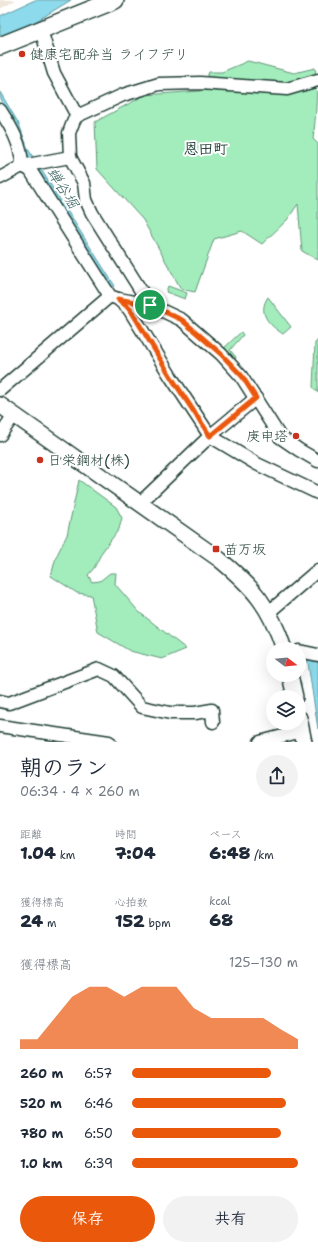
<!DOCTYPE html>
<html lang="ja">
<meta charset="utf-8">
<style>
body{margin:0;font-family:"Shantell Sans","Klee One",sans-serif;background:#f2f2f3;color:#1f2937;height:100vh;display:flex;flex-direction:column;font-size:15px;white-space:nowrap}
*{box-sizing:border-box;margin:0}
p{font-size:13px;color:#747a83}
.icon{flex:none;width:22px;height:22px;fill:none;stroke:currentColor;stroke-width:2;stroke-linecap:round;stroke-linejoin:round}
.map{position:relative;height:742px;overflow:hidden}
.panel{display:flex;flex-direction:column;background:#fff;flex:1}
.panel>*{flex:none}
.needle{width:26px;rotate:106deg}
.buttons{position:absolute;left:266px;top:642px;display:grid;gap:8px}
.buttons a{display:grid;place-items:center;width:40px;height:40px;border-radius:50%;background:#fff;box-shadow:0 4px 16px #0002;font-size:20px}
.pin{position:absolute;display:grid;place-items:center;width:34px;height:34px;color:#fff;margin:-17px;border:2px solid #fff;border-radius:50%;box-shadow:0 1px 4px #0007}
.round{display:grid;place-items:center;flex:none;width:42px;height:42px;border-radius:21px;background:#f2f2f3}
.head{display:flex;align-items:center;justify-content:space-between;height:68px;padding:0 20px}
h1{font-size:22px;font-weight:800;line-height:30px}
.figures{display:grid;grid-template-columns:repeat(3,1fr);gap:6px;height:68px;padding:4px 20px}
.figures div{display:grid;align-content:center}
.figures b{font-size:17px;font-weight:800}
.figures small{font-size:11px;font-weight:400}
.figures p{font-size:11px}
.chart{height:112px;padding:8px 20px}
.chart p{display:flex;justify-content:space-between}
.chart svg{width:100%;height:72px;margin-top:4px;fill:#ea580c;opacity:.7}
.cta{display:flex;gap:8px;margin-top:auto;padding:8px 20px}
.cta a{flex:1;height:46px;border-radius:24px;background:#ea580c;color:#fff;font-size:16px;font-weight:800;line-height:46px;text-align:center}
.cta a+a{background:#f2f2f3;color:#1f2937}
ul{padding:0 20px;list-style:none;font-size:13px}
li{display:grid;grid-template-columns:64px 48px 1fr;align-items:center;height:30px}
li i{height:10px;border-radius:5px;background:#ea580c}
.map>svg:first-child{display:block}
.built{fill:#f0e6d9}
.green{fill:#a3edbc;stroke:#619578}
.water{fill:#8cdaeb;stroke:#609ba2}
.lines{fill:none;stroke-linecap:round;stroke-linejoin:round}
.minor-casing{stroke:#1f3d34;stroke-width:15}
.tertiary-casing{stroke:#1f3d34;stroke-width:18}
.secondary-casing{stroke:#1f3d34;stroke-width:20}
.minor{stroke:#fff;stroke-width:12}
.tertiary{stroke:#fff;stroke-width:15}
.secondary{stroke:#fff;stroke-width:17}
.route-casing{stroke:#fff;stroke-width:8}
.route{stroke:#ea580c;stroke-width:5}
.poi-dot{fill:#c8321e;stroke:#fff;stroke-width:1.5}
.labels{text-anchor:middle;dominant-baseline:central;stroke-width:4;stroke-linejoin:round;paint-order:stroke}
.poi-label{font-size:14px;fill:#1f3d34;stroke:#fff;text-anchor:start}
.neighbourhood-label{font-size:15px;font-weight:bold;fill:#1f3d34;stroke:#fff}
.water-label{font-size:15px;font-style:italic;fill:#3a6462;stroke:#fff}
</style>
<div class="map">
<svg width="318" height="742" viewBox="0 0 318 742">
<rect width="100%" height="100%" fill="#fff"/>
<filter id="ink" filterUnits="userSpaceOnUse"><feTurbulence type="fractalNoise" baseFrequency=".025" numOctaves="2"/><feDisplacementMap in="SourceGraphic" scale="8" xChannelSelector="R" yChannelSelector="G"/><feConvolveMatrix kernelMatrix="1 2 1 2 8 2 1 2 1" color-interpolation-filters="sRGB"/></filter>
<g filter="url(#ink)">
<path class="built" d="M0,0H16L0,9Z"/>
<g class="green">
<path d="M248,61L294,73L315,68C318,88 316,117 313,139L318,144V260L302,251L298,204L287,220L262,244L242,231L214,239L195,292L181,289L143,220L97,169L95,122L145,95L200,91L209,72H222Z"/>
<path d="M168,286L187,293L185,299L166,292Z"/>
<path d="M268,297L291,327L283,334C269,325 257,313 268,297Z"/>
<path d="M241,332L243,335L230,350L236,357L234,363L222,350Z"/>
<path d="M318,340V393L313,387L315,343Z"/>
<path d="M79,480L116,507L122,518L119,529L102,552L94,568L88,575L92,582L100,581L110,573H116L115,584L139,612L186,649L162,659L130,651L98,632L91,595L77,593L51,576L56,557L67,535Z"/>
</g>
<g class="water">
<path d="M35,0H71L30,25L0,38V16Z"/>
<path d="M0,92L19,124L28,149L115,286L111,287L31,160C22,147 17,132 11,117C6,108 0,102 0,92Z"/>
<path d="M307,657L318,658V729Z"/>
</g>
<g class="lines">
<g class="minor-casing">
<g id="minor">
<path d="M41,30L54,73L77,116L74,120L69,133L70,157L84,183L86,200L92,213L150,305"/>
<path d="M0,110C11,127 22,145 22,166L30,170L110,296L118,299L129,309L171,377L210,436L257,464L318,493"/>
<path d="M77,116L123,95L159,84L200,83L287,89L318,80"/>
<path d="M0,178L22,166L70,157"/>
<path d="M119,299L150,305L182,320L221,354L241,376L280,437L299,450L318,461"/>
<path d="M0,390L110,296"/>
<path d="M0,435L14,415"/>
<path d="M140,503L210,436L256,398"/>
<path d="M269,612L318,570"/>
<path d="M299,651L318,655"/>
<path d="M0,701L9,703L99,669L114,676L142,707L170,713H195L212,710L213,722"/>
<path d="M0,726L109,742"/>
<path d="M260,742L302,731"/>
</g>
</g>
<g class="tertiary-casing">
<g id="tertiary">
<path d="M0,405L219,559C253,587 270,606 284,649"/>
<path d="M290,675L295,697"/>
<path d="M299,718L304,742"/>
</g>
</g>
<g class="secondary-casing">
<path id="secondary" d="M0,46L115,0"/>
</g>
<use href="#minor" class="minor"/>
<use href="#tertiary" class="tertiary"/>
<use href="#secondary" class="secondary"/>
</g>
</g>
<g class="lines" filter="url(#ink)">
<g class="route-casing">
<path id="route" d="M118,299L150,305L182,320L221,354L242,376L256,398L210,436L171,377L130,309Z"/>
</g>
<use href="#route" class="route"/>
</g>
<g class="poi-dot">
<circle cx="22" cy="54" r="4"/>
<circle cx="296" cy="436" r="4"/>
<circle cx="40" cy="460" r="4"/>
<rect x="212" y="545" width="8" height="8" rx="2"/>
</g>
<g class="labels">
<g class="poi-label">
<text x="30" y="54">健康宅配弁当 ライフデリ</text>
<text x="288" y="436" text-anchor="end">庚申塔</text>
<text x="48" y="460">日栄鋼材(株)</text>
<text x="224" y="549">苗万坂</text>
</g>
<g class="neighbourhood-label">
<text x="206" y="149">恩田町</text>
</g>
<g class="water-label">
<text transform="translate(63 188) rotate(58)">蝉谷堀</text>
</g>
</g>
</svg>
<div class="buttons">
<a><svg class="needle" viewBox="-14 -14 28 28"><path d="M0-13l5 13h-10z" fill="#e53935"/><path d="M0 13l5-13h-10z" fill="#747a83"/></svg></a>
<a><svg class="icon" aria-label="layers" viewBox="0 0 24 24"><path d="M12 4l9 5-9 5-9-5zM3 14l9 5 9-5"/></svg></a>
</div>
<div class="pin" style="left:150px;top:305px;background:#1e9e55"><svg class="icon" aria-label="arrive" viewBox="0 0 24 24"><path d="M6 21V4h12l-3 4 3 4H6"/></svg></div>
</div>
<section class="panel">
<div class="head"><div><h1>朝のラン</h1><p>06:34 · 4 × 260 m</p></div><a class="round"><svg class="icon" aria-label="share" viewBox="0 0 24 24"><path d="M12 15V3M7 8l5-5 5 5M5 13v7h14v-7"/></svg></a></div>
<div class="figures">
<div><p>距離</p><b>1.04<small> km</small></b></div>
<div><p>時間</p><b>7:04</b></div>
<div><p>ペース</p><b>6:48<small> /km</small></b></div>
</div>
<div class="figures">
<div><p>獲得標高</p><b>24<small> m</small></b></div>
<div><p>心拍数</p><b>152<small> bpm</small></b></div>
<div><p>kcal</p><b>68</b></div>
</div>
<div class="chart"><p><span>獲得標高</span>125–130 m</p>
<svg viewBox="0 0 160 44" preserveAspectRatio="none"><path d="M0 44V38L10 38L20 25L30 12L40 6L50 6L60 12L70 6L80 6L90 6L100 19L110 25L120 25L130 25L140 25L150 32L160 38V44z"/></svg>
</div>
<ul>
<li><b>260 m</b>6:57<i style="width:84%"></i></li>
<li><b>520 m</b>6:46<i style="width:93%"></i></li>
<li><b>780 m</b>6:50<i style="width:90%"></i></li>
<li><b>1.0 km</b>6:39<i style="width:100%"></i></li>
</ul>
<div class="cta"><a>保存</a><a>共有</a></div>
</section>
